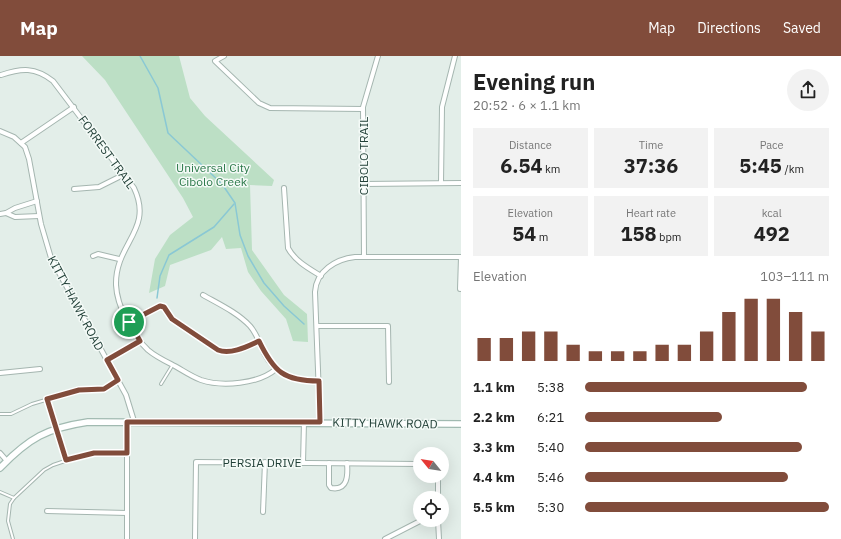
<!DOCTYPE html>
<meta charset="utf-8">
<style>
body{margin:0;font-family:"IBM Plex Sans",sans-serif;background:#f2f2f2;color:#222;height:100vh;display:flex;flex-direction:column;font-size:15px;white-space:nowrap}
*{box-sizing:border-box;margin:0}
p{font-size:13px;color:#767676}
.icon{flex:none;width:22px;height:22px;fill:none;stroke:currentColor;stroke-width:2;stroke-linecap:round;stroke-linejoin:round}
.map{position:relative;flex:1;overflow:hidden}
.details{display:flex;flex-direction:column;background:#fff;width:380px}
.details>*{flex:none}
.needle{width:26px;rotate:300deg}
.controls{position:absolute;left:413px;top:391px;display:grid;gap:8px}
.controls a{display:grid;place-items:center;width:36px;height:36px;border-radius:50%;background:#fff;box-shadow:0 4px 16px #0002;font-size:20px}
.pin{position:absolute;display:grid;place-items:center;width:34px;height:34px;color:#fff;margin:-17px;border:2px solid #fff;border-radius:50%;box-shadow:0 1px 4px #0007}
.round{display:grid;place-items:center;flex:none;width:42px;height:42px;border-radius:21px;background:#f2f2f2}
.headline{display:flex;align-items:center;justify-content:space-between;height:68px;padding:0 12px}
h1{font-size:22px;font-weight:700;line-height:30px}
.figures{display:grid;grid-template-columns:repeat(3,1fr);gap:6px;height:68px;padding:4px 12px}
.figures div{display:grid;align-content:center;border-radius:0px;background:#f2f2f2;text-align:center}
.figures b{font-size:20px;font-weight:700}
.figures small{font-size:11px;font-weight:400}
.figures p{font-size:11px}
.chart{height:112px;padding:8px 12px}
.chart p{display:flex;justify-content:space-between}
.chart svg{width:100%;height:72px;margin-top:4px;stroke:#814c3b;stroke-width:6}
ul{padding:0 12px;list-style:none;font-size:13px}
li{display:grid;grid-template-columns:64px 48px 1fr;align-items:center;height:30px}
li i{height:10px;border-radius:5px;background:#814c3b}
header{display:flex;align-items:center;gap:24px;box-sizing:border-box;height:56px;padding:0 20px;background:#814c3b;color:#fff}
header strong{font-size:19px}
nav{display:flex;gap:22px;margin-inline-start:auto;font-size:14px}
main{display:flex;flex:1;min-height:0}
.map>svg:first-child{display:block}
.green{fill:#bcdfc5}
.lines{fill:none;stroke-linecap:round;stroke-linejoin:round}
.stream{stroke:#8ac8d4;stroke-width:1.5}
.lane-casing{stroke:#a5b6b0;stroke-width:4}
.street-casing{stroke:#a5b6b0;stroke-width:6}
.secondary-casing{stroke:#a1bab1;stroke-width:8}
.lane{stroke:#fff;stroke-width:2}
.street{stroke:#fff;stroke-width:4}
.secondary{stroke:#fff;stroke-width:5.5}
.route-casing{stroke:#fff;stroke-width:8}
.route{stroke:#814c3b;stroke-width:5}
.labels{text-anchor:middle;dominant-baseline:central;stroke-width:3;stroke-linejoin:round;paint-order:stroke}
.street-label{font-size:12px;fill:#224038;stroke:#f4faf7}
.park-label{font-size:12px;fill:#2b7849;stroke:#f4faf7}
</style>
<header>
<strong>Map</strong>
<nav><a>Map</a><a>Directions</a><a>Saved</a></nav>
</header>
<main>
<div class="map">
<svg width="461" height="483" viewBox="0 0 461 483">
<rect width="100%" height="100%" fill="#e3eee9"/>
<path class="green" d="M82,0H179L190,42L205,60L274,124L272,130L250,129L252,194L284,239L307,258L308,286L293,285L286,263L261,235L248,216L241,192L226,193L222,181L211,194L170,209L165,230L149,237L155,203L170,179L193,161L183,142L105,24Z"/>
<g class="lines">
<g class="stream">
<path d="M140,0L158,32L168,77L222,128L235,147L240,179L248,200L264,227L284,250L304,268"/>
<path d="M157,242L160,220L169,199L214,171L234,148"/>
</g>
<g class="lane-casing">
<g id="lane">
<path d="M129,266L156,251L160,250L167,255L172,263L218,294C232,299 247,290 259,285"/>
<path d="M161,328L172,310"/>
<path d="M47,343L66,404"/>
<path d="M0,358H11L32,348L79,334L104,333L117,325"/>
<path d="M0,436L14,442"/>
<path d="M13,483L8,465L10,448L14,442L44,414L53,409L83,399L127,397"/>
</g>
</g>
<g class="street-casing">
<g id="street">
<path d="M224,0L215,5L259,47L270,52L363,53"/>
<path d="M1,19C22,12 35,11 53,25L134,132C154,174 115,187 116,229C117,250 132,279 148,294C155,300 163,304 171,308C181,313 190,320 201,324C222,331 259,328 276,313"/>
<path d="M0,75L14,81L25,91L29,103L41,168L51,202L126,339L134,365"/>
<path d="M21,87L74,51"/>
<path d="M441,127L442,51L455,0"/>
<path d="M363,128L461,127"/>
<path d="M284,132L288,192C295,205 308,212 321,220"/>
<path d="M74,133L99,131L125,118"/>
<path d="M6,157L15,161L39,160"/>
<path d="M0,158L6,157L15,152L37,145"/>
<path d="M93,200L98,198L119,203"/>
<path d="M364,201L363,51L378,0"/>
<path d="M460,233L461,201"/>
<path d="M203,239C219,248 238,257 250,270C257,278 260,288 264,297C276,320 295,325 319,325"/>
<path d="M317,270H388L389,326"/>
<path d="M107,304L141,285"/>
<path d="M0,317L40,313"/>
<path d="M320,366L315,236C316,215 336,203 355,201H461"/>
<path d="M0,397L7,405"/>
<path d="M303,407L304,366"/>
<path d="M329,407V429L331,432C348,435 348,419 347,407"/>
<path d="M438,442V420"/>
<path d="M47,455L127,457"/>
<path d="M263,456L265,406"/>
<path d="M438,464L439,483"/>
<path d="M127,483V366"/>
<path d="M195,483L196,406L420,408"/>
<path d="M385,483L422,464"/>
</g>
</g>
<g class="secondary-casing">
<path id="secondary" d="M0,412C29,382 47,372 88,366L461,368"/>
</g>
<use href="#lane" class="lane"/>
<use href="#street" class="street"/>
<use href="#secondary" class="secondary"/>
</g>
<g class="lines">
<g class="route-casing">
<path id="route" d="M160,250L164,251L172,263L218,294C231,299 248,290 259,285C274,316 284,325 319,325L320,366H127V397H94L66,404L47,343L79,334L104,333L118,324L107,304L140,285L129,266Z"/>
</g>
<use href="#route" class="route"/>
</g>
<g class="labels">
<g class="street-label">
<text transform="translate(107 96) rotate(54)">FORREST TRAIL</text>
<text transform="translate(363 100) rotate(-90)">CIBOLO TRAIL</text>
<text transform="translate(76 247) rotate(62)">KITTY HAWK ROAD</text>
<text transform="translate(385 367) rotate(1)">KITTY HAWK ROAD</text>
<text x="262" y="406">PERSIA DRIVE</text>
</g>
<g class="park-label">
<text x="213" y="111">Universal City<tspan x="213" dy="14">Cibolo Creek</tspan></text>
</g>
</g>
</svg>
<div class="controls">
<a><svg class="needle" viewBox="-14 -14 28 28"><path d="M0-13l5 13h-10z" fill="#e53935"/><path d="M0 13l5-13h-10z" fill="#767676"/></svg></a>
<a><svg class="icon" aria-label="locate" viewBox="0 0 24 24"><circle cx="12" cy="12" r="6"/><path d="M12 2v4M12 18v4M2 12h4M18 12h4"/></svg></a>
</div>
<div class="pin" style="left:129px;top:266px;background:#1e9e55"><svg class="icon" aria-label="arrive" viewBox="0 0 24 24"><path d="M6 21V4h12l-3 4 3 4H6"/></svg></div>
</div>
<section class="details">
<div class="headline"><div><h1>Evening run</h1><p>20:52 · 6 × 1.1 km</p></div><a class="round"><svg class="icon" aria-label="share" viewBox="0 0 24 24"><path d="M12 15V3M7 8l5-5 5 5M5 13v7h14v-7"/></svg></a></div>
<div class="figures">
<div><p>Distance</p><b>6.54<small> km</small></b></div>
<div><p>Time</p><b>37:36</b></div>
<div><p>Pace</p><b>5:45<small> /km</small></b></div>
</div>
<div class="figures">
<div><p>Elevation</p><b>54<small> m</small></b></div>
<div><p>Heart rate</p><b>158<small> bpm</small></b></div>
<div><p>kcal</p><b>492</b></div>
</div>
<div class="chart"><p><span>Elevation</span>103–111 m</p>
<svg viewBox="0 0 160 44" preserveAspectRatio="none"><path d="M5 44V30M15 44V30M25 44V26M35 44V26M45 44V34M55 44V38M65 44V38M75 44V38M85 44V34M95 44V34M105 44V26M115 44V14M125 44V6M135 44V6M145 44V14M155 44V26"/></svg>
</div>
<ul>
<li><b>1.1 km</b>5:38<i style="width:91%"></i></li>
<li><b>2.2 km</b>6:21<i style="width:56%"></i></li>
<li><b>3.3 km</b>5:40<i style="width:89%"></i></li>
<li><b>4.4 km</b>5:46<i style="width:83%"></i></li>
<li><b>5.5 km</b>5:30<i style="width:100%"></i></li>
</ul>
</section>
</main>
